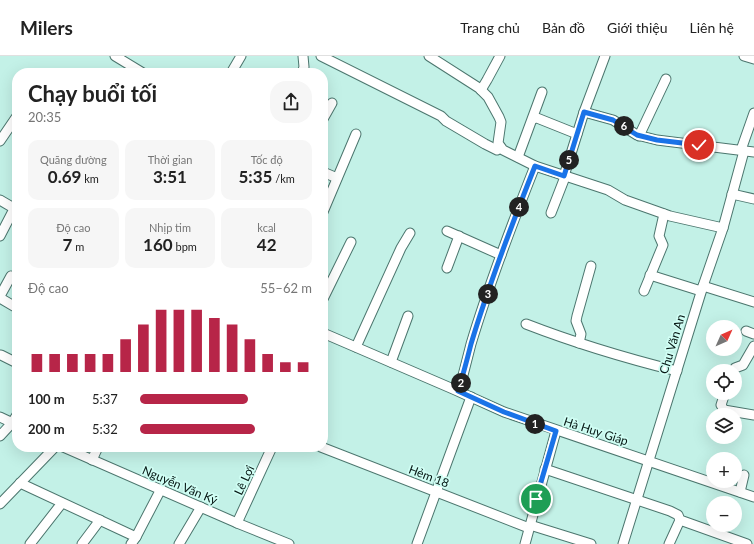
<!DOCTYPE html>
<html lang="vi">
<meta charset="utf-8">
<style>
body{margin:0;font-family:Lato,sans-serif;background:#f6f6f6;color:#222;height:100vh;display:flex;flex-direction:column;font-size:15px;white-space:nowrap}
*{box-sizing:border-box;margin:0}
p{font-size:13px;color:#767676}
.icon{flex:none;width:22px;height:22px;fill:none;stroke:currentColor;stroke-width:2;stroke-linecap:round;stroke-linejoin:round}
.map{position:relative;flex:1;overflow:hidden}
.drawer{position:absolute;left:12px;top:12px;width:316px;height:384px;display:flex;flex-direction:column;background:#fff;border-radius:16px;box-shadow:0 4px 16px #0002}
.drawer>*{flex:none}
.needle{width:26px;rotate:45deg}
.controls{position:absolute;left:706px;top:264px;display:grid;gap:8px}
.controls a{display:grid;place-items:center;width:36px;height:36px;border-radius:50%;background:#fff;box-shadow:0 4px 16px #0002;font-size:20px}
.pin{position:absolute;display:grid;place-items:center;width:34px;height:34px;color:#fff;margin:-17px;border:2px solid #fff;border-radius:50%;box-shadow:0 1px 4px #0007}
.km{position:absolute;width:20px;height:20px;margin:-10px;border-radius:50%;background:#222;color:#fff;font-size:11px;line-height:20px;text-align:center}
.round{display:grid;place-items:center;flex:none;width:42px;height:42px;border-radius:16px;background:#f6f6f6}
.summary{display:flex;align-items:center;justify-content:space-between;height:68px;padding:0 16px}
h1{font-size:22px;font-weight:700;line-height:30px}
.metrics{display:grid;grid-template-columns:repeat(3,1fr);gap:6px;height:68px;padding:4px 16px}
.metrics div{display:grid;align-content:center;border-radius:10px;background:#f6f6f6;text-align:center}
.metrics b{font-size:17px;font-weight:700}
.metrics small{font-size:11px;font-weight:400}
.metrics p{font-size:11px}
.chart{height:112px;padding:8px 16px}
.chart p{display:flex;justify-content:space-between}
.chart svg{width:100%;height:72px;margin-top:4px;stroke:#b72548;stroke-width:6}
ul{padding:0 16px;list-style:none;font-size:13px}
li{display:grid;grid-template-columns:64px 48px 1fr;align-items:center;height:30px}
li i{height:10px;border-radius:5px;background:#b72548}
header{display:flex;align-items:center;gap:24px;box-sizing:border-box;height:56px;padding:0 20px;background:#fff;border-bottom:1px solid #e0e0e0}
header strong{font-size:19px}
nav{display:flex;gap:22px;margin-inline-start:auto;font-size:14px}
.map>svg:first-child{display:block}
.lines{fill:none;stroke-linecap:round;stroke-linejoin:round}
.minor-casing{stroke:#4c766e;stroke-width:11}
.minor{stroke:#fff;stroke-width:9}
.route-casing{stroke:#fff;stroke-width:8}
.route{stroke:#1a73e8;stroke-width:5}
.labels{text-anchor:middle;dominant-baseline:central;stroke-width:3.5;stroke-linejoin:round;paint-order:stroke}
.street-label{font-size:12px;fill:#051613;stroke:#d0fef4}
</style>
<header>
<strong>Milers</strong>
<nav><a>Trang chủ</a><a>Bản đồ</a><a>Giới thiệu</a><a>Liên hệ</a></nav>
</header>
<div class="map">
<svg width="754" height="488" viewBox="0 0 754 488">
<rect width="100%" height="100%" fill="#c3f1e7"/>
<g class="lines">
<g class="minor-casing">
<g id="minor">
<path d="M115,0L143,17"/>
<path d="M321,0L441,60L446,65L485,88L497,94L501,92"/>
<path d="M429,0L479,32L488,41L499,61L501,66L498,87L503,94L535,110L608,134L625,144L670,160L723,172"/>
<path d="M744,0L754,3"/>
<path d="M231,17L241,0"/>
<path d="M302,17L304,11L303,0"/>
<path d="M481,34L487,24L500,0"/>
<path d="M584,56L613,64L637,79L657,84L754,96"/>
<path d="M323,63L332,47"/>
<path d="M533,63L537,62L577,78"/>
<path d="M639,80L666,23"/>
<path d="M0,85L17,60"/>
<path d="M741,94L754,57"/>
<path d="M518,101L542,36"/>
<path d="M323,116L337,122"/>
<path d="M564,120L584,56L605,0"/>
<path d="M732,138L754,143"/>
<path d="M0,144L17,154"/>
<path d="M323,156L356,78"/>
<path d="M551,157L565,121"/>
<path d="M447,175L501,199"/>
<path d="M0,180L14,153"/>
<path d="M447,212L459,180"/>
<path d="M650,219L701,235"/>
<path d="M703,230L754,246"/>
<path d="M644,235L663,189L659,180L664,158"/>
<path d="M0,240L11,220L17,223"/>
<path d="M0,242L17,252"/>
<path d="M323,243L351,186"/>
<path d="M526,268C575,287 625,302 677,315"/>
<path d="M746,275L754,278"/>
<path d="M323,277L453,333L504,356L754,441"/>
<path d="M579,287L581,278L576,265L577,260L591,210"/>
<path d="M356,291L401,192L410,177"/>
<path d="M1,299L17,307"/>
<path d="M391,306L408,260"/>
<path d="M733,315L735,312L743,309L754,290"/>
<path d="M459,335C463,319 467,304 471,288C489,228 512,168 535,110"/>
<path d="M725,337L721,349L724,354L754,359"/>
<path d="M0,361L17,369"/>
<path d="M0,380L12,367L17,359"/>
<path d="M63,391L237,467L289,488"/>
<path d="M321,391L529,472"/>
<path d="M92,404L98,391"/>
<path d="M545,413L670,455L678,459L680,464L747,488"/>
<path d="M20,427L136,481L131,488"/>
<path d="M740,436L744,419"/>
<path d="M0,448L55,391"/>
<path d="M237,467L272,391"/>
<path d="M530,469L591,488"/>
<path d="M136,481L161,433"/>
<path d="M30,488L62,447"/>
<path d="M82,488L100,464"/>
<path d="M179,488L201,451"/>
<path d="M417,488L471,341"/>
<path d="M525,488L556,375"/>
<path d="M623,488L703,230L723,172L744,95"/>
<path d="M669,488L680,464"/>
</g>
</g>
<use href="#minor" class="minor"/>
</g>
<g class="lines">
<g class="route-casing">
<path id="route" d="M536,443L556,375L504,356L458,335C463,319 467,304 471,288C489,228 512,168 535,110L564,120L584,56L613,64L637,79L657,84L699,89"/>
</g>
<use href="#route" class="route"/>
</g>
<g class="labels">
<g class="street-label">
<text transform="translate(672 288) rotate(-73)">Chu Văn An</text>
<text transform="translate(596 375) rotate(18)">Hà Huy Giáp</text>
<text transform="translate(429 420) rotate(21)">Hẻm 18</text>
<text transform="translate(244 424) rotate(-65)">Lê Lợi</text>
<text transform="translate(180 429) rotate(23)">Nguyễn Văn Ký</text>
</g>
</g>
</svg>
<div class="controls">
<a><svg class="needle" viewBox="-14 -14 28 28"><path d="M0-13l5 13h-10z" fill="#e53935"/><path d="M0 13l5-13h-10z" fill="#767676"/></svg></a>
<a><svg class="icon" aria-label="locate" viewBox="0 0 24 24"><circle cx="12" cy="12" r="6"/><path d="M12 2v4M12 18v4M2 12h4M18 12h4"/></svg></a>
<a><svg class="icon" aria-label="layers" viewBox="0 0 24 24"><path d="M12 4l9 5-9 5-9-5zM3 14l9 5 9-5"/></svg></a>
<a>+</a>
<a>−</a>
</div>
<div class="pin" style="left:536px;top:443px;background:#1e9e55"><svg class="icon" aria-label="arrive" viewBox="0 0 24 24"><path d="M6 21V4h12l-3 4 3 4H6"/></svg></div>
<div class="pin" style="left:699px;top:89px;background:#d93025"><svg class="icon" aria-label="check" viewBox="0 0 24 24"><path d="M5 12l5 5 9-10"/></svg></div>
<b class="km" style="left:535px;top:368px">1</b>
<b class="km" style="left:461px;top:327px">2</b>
<b class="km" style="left:488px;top:238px">3</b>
<b class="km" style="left:519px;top:151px">4</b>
<b class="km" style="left:569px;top:104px">5</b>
<b class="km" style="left:624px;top:70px">6</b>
<section class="drawer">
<div class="summary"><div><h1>Chạy buổi tối</h1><p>20:35</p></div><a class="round"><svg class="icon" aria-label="share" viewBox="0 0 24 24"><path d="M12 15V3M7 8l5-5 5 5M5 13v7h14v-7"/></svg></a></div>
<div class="metrics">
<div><p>Quãng đường</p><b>0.69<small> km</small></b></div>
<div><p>Thời gian</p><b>3:51</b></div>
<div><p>Tốc độ</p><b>5:35<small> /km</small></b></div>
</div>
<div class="metrics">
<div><p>Độ cao</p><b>7<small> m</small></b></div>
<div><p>Nhịp tim</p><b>160<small> bpm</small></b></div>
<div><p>kcal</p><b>42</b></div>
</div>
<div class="chart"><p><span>Độ cao</span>55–62 m</p>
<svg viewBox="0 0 160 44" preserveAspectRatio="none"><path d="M5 44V33M15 44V33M25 44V33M35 44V33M45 44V33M55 44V24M65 44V15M75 44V6M85 44V6M95 44V6M105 44V11M115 44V15M125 44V24M135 44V33M145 44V38M155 44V38"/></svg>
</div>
<ul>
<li><b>100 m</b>5:37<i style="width:63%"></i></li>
<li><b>200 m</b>5:32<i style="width:67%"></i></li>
</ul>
</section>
</div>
